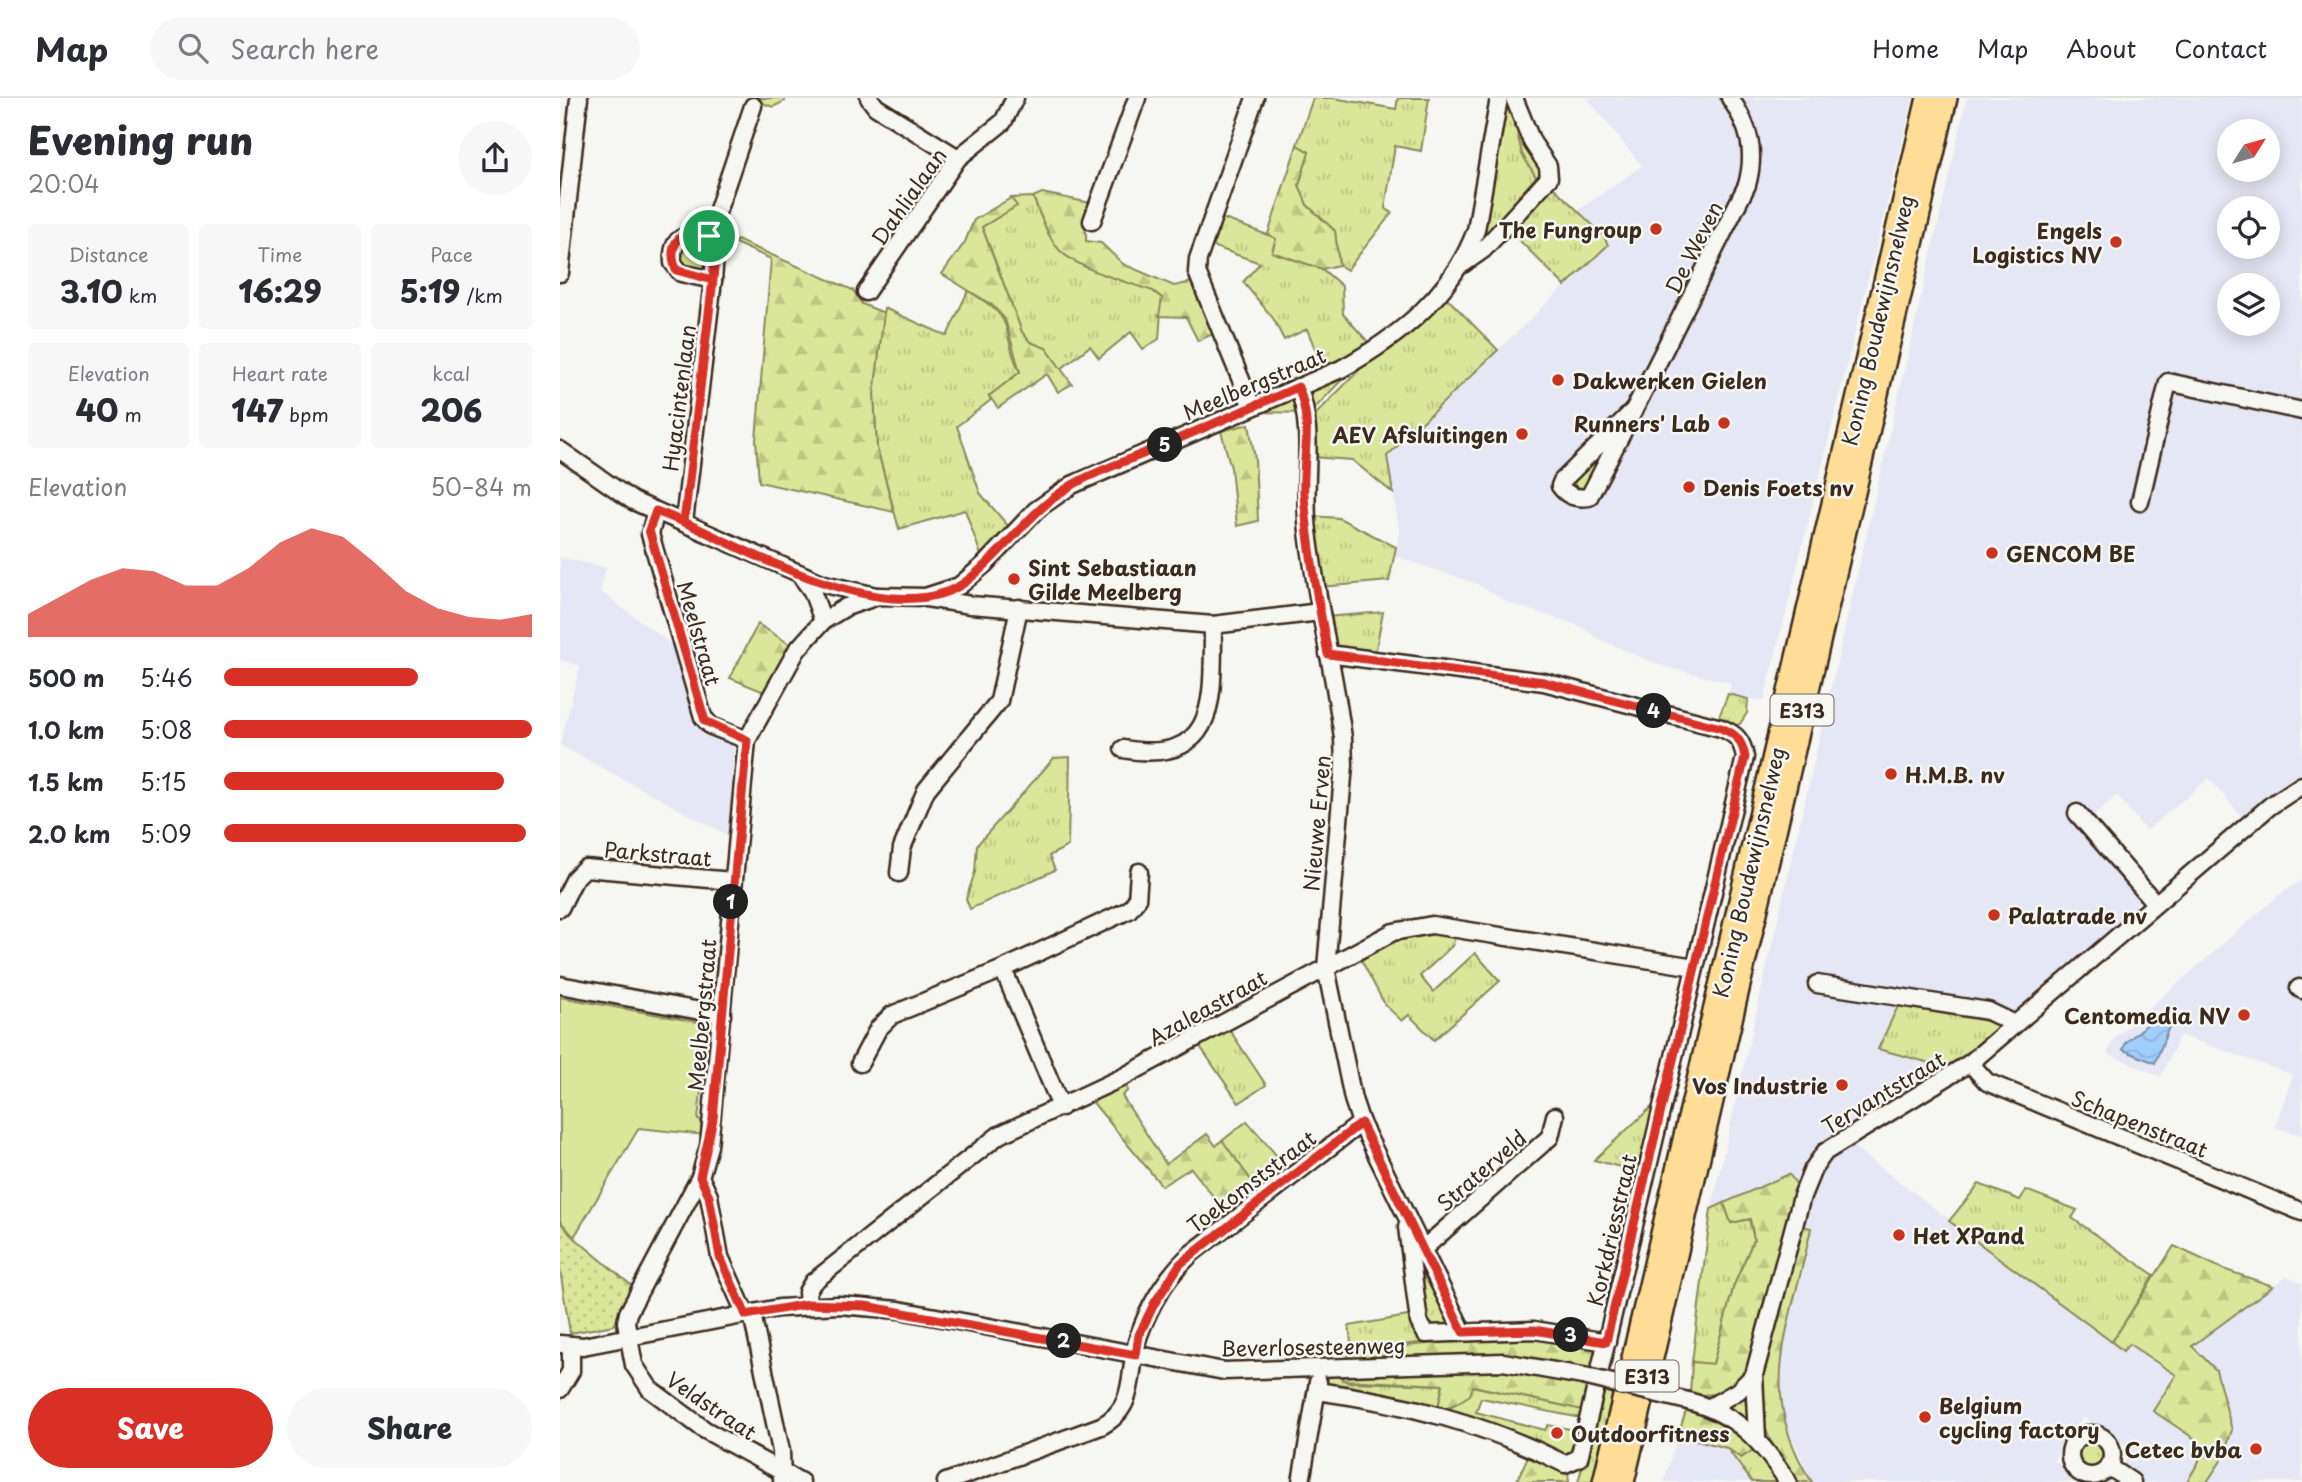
<!DOCTYPE html>
<meta charset="utf-8">
<style>
body{margin:0;font-family:"Playpen Sans",sans-serif;background:#f7f7f7;color:#2b2b33;height:100vh;display:flex;flex-direction:column;font-size:26px;white-space:nowrap}
*{box-sizing:border-box;margin:0}
p{font-size:23px;color:#7c7c81}
.icon{flex:none;width:38px;height:38px;fill:none;stroke:currentColor;stroke-width:2;stroke-linecap:round;stroke-linejoin:round}
.map{position:relative;flex:1;overflow:hidden}
.drawer{display:flex;flex-direction:column;background:#fff;width:560px}
.drawer>*{flex:none}
.needle{width:46px;rotate:53deg}
.controls{position:absolute;left:1657px;top:21px;display:grid;gap:14px}
.controls a{display:grid;place-items:center;width:63px;height:63px;border-radius:50%;background:#fff;box-shadow:0 4px 18px #0003;font-size:35px}
.pin{position:absolute;display:grid;place-items:center;width:60px;height:60px;color:#fff;margin:-30px;border:4px solid #fff;border-radius:50%;box-shadow:0 2px 7px #0007}
.km{position:absolute;width:35px;height:35px;margin:-18px;border-radius:50%;background:#222;color:#fff;font-size:19px;line-height:35px;text-align:center}
.round{display:grid;place-items:center;flex:none;width:74px;height:74px;border-radius:37px;background:#f7f7f7}
.summary{display:flex;align-items:center;justify-content:space-between;height:119px;padding:0 28px}
h1{font-size:38px;font-weight:800;line-height:52px}
.stats{display:grid;grid-template-columns:repeat(3,1fr);gap:10px;height:119px;padding:7px 28px}
.stats div{display:grid;align-content:center;border-radius:7px;background:#f7f7f7;text-align:center}
.stats b{font-size:30px;font-weight:800}
.stats small{font-size:19px;font-weight:400}
.stats p{font-size:19px}
.chart{height:196px;padding:14px 28px}
.chart p{display:flex;justify-content:space-between}
.chart svg{width:100%;height:126px;margin-top:7px;fill:#d93025;opacity:.7}
.cta{display:flex;gap:14px;margin-top:auto;padding:14px 28px}
.cta a{flex:1;height:80px;border-radius:42px;background:#d93025;color:#fff;font-size:28px;font-weight:800;line-height:80px;text-align:center}
.cta a+a{background:#f7f7f7;color:#2b2b33}
ul{padding:0 28px;list-style:none;font-size:23px}
li{display:grid;grid-template-columns:112px 84px 1fr;align-items:center;height:52px}
li i{height:18px;border-radius:9px;background:#d93025}
header{display:flex;align-items:center;gap:42px;box-sizing:border-box;height:98px;padding:0 35px;background:#fff;border-bottom:2px solid #e1e1e2}
header strong{font-size:33px}
nav{display:flex;gap:38px;margin-inline-start:auto;font-size:24px}
.search{width:490px;height:63px;background:#f7f7f7;display:flex;align-items:center;gap:18px;box-sizing:border-box;padding:0 24px;border-radius:38px;color:#7c7c81;font-size:26px}
main{display:flex;flex:1;min-height:0}
.map>svg:first-child{display:block}
.built{fill:#e6e7f4;fill-rule:evenodd}
.grass{fill:url(#grass-tufts);stroke:#8a885c;stroke-width:2}
.forest{fill:url(#forest-firs);stroke:#8a885c;stroke-width:2}
.park{fill:url(#park-dots);stroke:#8a885c;stroke-width:2}
.garden{fill:#dae699;stroke:#8a885c;stroke-width:2}
.water{fill:url(#water-waves);stroke:#788da3;stroke-width:2}
.lines{fill:none;stroke-linecap:round;stroke-linejoin:round}
.minor-casing{stroke:#3b2a1e;stroke-width:21}
.highway-casing{stroke:#3b2a1e;stroke-width:28}
.minor{stroke:#f6f6f2;stroke-width:16}
.highway{stroke:#ffdd96;stroke-width:23}
.minor-bridge-casing{stroke:#3b2a1e;stroke-width:21;stroke-linecap:butt}
.minor-bridge{stroke:#f6f6f2;stroke-width:16}
.route-casing{stroke:#fff;stroke-width:14}
.route{stroke:#d93025;stroke-width:9}
.poi-dot{fill:#c8321e;stroke:#f6f6f2;stroke-width:2.5}
.labels{text-anchor:middle;dominant-baseline:central;stroke-width:5;stroke-linejoin:round;paint-order:stroke}
.shield{fill:#f6f6f2;stroke:#73675e;stroke-width:2}
.shield-label{font-size:19px;font-weight:bold;fill:#3b2a1e}
.street-label{font-size:21px;fill:#3b2a1e;stroke:#f6f6f2}
.poi-label{font-size:21px;font-weight:bold;fill:#3b2a1e;stroke:#f6f6f2;text-anchor:start}
</style>
<header>
<strong>Map</strong>
<div class="search"><svg class="icon" aria-label="search" viewBox="0 0 24 24"><circle cx="10" cy="10" r="6"/><path d="M15 15l6 6"/></svg>Search here</div>
<nav><a>Home</a><a>Map</a><a>About</a><a>Contact</a></nav>
</header>
<main>
<section class="drawer">
<div class="summary"><div><h1>Evening run</h1><p>20:04</p></div><a class="round"><svg class="icon" aria-label="share" viewBox="0 0 24 24"><path d="M12 15V3M7 8l5-5 5 5M5 13v7h14v-7"/></svg></a></div>
<div class="stats">
<div><p>Distance</p><b>3.10<small> km</small></b></div>
<div><p>Time</p><b>16:29</b></div>
<div><p>Pace</p><b>5:19<small> /km</small></b></div>
</div>
<div class="stats">
<div><p>Elevation</p><b>40<small> m</small></b></div>
<div><p>Heart rate</p><b>147<small> bpm</small></b></div>
<div><p>kcal</p><b>206</b></div>
</div>
<div class="chart"><p><span>Elevation</span>50–84 m</p>
<svg viewBox="0 0 160 44" preserveAspectRatio="none"><path d="M0 44V36L10 30L20 24L30 20L40 21L50 26L60 26L70 20L80 11L90 6L100 9L110 18L120 28L130 34L140 37L150 38L160 36V44z"/></svg>
</div>
<ul>
<li><b>500 m</b>5:46<i style="width:63%"></i></li>
<li><b>1.0 km</b>5:08<i style="width:100%"></i></li>
<li><b>1.5 km</b>5:15<i style="width:91%"></i></li>
<li><b>2.0 km</b>5:09<i style="width:98%"></i></li>
</ul>
<div class="cta"><a>Save</a><a>Share</a></div>
</section>
<div class="map">
<svg width="1742" height="1384" viewBox="0 0 1742 1384">
<defs>
<pattern id="grass-tufts" width="24" height="20" patternUnits="userSpaceOnUse" patternTransform="scale(1.75)"><rect width="24" height="20" fill="#dae699"/><path d="M3 7l-1-3M5 7V3M7 7l1-3M15 17l-1-3M17 17v-4M19 17l1-3" fill="none" stroke="#bcc583"/></pattern>
<pattern id="forest-firs" width="22" height="20" patternUnits="userSpaceOnUse" patternTransform="scale(1.75)"><rect width="22" height="20" fill="#dae699"/><path d="M5 1l3.5 6h-7zM16 11l3.5 6h-7z" fill="#bcc583"/></pattern>
<pattern id="park-dots" width="8" height="8" patternUnits="userSpaceOnUse" patternTransform="scale(1.75)"><rect width="8" height="8" fill="#dae699"/><path d="M2 2h.1M6 6h.1" fill="none" stroke="#bcc583" stroke-width="1.8" stroke-linecap="round"/></pattern>
<pattern id="water-waves" width="16" height="10" patternUnits="userSpaceOnUse" patternTransform="scale(1.75)"><rect width="16" height="10" fill="#a1cffc"/><path d="M0 5q4-4 8 0t8 0" fill="none" stroke="#8cb2d8"/></pattern>
</defs>
<rect width="100%" height="100%" fill="#f6f6f2"/>
<filter id="ink" filterUnits="userSpaceOnUse"><feTurbulence type="fractalNoise" baseFrequency=".0143" numOctaves="2"/><feDisplacementMap in="SourceGraphic" scale="14" xChannelSelector="R" yChannelSelector="G"/><feConvolveMatrix kernelMatrix="1 2 1 2 8 2 1 2 1" color-interpolation-filters="sRGB"/></filter>
<g filter="url(#ink)">
<g class="built">
<path d="M1027,0H1353L1204,603L1168,596L1171,585L1102,568L1039,541L1020,528L949,505L915,485L834,458L840,436L827,358L1048,147L1044,138L1017,113L1082,68Z"/>
<path d="M1407,0H1742V678L1684,721L1649,680L1586,733L1557,697L1529,722L1513,706L1511,715L1579,797L1574,816L1389,970L1275,1038L1257,1055L1240,1091L1229,1076L1151,1111ZM1670,33H1708V72H1670ZM1670,110H1708V149H1670ZM1670,187H1708V226H1670Z"/>
<path d="M0,459L46,470L40,493L115,549L134,614L169,642L174,651L169,738L0,647L20,568L0,562Z"/>
<path d="M1742,782V1037L1715,1029L1733,977L1620,937L1601,979L1547,955L1555,940L1718,798Z"/>
<path d="M1288,1045L1562,1252L1568,1246L1617,1277L1593,1313L1635,1341L1639,1363L1627,1384H1582L1565,1368L1566,1347L1523,1319L1494,1362L1525,1384H1252L1226,1328L1218,1288L1228,1216L1242,1178L1251,1130L1240,1128L1254,1081L1273,1055Z"/>
<path d="M1727,1178L1742,1185V1384H1647L1662,1361L1672,1331L1656,1272L1632,1248Z"/>
<path d="M1118,1337L1167,1350L1192,1384H1104Z"/>
</g>
<g class="grass">
<path d="M753,0H773L836,11L838,0H869L861,53L835,48L825,110L832,115L787,172L779,167L775,133L747,107L739,87L749,54L737,47Z"/>
<path d="M947,0L961,21L962,56L977,79L959,98L962,105L920,145Z"/>
<path d="M989,85L1044,138L1048,147L1005,188L948,131Z"/>
<path d="M473,99C480,115 485,133 496,148C512,170 567,184 593,193L602,200L599,241L583,251L571,234L539,260L530,248L501,271L486,250L470,244L462,234L422,129L456,108L451,100Z"/>
<path d="M659,119L716,140L712,154L762,171L782,188L783,216L810,246L763,270L747,231L724,242L713,220L683,184L700,165L649,147Z"/>
<path d="M125,142L146,147L150,175L117,166Z"/>
<path d="M408,193C462,224 438,230 460,274L429,298L431,302L397,328L420,395L449,429L422,460L405,412L339,431L317,350L314,296L324,210L387,238Z"/>
<path d="M886,199L938,252L827,358L833,395L792,362L751,359L756,316L809,262Z"/>
<path d="M791,272L754,311L751,296L754,291Z"/>
<path d="M727,301L738,306L744,315L697,314Z"/>
<path d="M1039,356L1042,359L1025,390H1016L1013,381Z"/>
<path d="M751,418L779,420L836,449L829,483L761,489Z"/>
<path d="M823,514L815,556L782,552L771,541L766,519Z"/>
<path d="M1168,596L1188,601L1187,615L1180,626L1172,628L1157,624Z"/>
<path d="M510,659L508,748L489,758L495,772L410,811L406,801L415,774L417,747L494,660Z"/>
<path d="M856,832L895,835L893,847L860,878L873,894L915,855L940,883L874,942L849,917L842,923L825,907L798,856Z"/>
<path d="M1338,908L1445,926L1389,970L1318,951Z"/>
<path d="M667,928L706,987L679,1005L637,944Z"/>
<path d="M1098,1003L1083,1075L1034,1062Z"/>
<path d="M687,1023L730,1073L701,1096L662,1043Z"/>
<path d="M1419,1086L1460,1102L1466,1092L1517,1112L1512,1120L1594,1177L1552,1244L1389,1123Z"/>
<path d="M1164,1105L1171,1125L1189,1121L1194,1141L1174,1187L1153,1266L1132,1264L1151,1111Z"/>
<path d="M855,1147L890,1220L887,1229L867,1231Z"/>
<path d="M854,1217L860,1241L867,1244L792,1253L789,1228Z"/>
<path d="M769,1278H784L783,1282L790,1284L883,1287L878,1310L769,1288L766,1285Z"/>
<path d="M912,1288L1028,1313L1026,1321L921,1300L916,1314L985,1332L988,1327L1022,1333L1020,1347L1005,1358L929,1324L886,1311L901,1303Z"/>
<path d="M1189,1292L1193,1327L1164,1307Z"/>
<path d="M1043,1293L1055,1297L1034,1384H1018Z"/>
<circle cx="1530" cy="1356" r="13"/>
<path d="M1167,1350L1181,1360L1196,1350L1217,1384H1192Z"/>
</g>
<g class="forest">
<path d="M189,0H225V3L213,9Z"/>
<path d="M961,21L986,80L962,105L959,98L976,79L962,56L955,26Z"/>
<path d="M737,47L749,54L739,87L747,107L775,133L779,167L762,171L712,154L716,141L708,136Z"/>
<path d="M482,95L531,105L526,124V143L541,145L563,166L614,188L632,184L655,235L638,243L626,219L599,218L602,200L593,193C567,184 512,170 496,148C485,133 480,115 473,99Z"/>
<path d="M451,100L457,108L422,129L462,234L470,244L486,250L512,286L498,294L487,276L438,310L429,298L460,274L445,221L432,207L382,176L405,144L414,122Z"/>
<path d="M177,142L293,192L302,206L324,215L314,296L317,350L334,414L199,384L196,342L211,161L175,145Z"/>
<path d="M689,326L695,361L698,423L677,428L671,370L661,333Z"/>
<path d="M198,526L231,547L204,594L170,580Z"/>
<path d="M563,984L568,992L562,998L606,1066L647,1036L656,1048L662,1042L701,1096L670,1120L631,1070L602,1088L530,1001Z"/>
<path d="M1229,1076L1240,1091L1190,1272C1173,1295 1157,1299 1130,1296L1132,1264L1153,1266L1174,1187L1194,1141L1190,1121L1171,1125L1164,1105Z"/>
<path d="M1240,1128L1251,1130C1233,1224 1192,1293 1252,1384H1237L1210,1342L1203,1324L1198,1286Z"/>
<path d="M1614,1148L1663,1171L1713,1188L1632,1248L1656,1272L1672,1332L1662,1361L1647,1384H1627L1639,1363L1635,1341L1593,1313L1616,1277L1569,1246L1563,1253L1552,1244Z"/>
<path d="M974,1236L1036,1249L1039,1255L1034,1273L944,1255L790,1263L788,1258L792,1253Z"/>
<path d="M929,1272L967,1276L1032,1290L1028,1313L913,1288L910,1297C901,1303 889,1311 878,1310L883,1287L782,1282L784,1278Z"/>
<path d="M1127,1310L1163,1323L1196,1350L1181,1360L1167,1350L1118,1337Z"/>
<path d="M970,1354L1008,1374L1009,1384H956Z"/>
</g>
<path class="park" d="M0,1123L10,1136L71,1187L60,1222L54,1227L10,1235L0,1172Z"/>
<path class="garden" d="M0,899L148,926L138,1022L147,1024L145,1037L79,1030L14,1139L0,1123Z"/>
<path class="water" d="M1596,919L1610,926L1595,965L1563,952L1566,944Z"/>
<g class="lines">
<g class="minor-casing">
<g id="minor">
<path d="M309,0L316,9L398,60"/>
<path d="M532,123L577,0"/>
<path d="M149,138C126,136 111,137 113,165L121,175L153,182"/>
<path d="M903,166L923,152L989,80L988,68L972,44L954,0"/>
<path d="M0,175L19,0"/>
<path d="M306,194L398,60L443,24L455,0"/>
<path d="M738,289C756,333 742,386 748,433C756,503 774,571 783,640L784,667L766,870L793,1001L801,1025L903,1234"/>
<path d="M692,309L637,174L638,161L695,0"/>
<path d="M1074,312L1187,87C1196,54 1190,29 1170,0"/>
<path d="M1074,312L1029,399C1017,401 1007,398 1000,388L1002,383Z"/>
<path d="M0,352L73,403L264,486L316,498"/>
<path d="M1580,404L1608,284L1742,313"/>
<path d="M96,413L90,436L143,619L151,628L187,642"/>
<path d="M124,424L153,182L155,158L150,135L193,8"/>
<path d="M239,475L252,493L263,523"/>
<path d="M366,500L411,507L653,527L760,514"/>
<path d="M563,651C661,668 652,597 653,527"/>
<path d="M1517,715L1595,805"/>
<path d="M339,775L342,750L366,692L439,603L459,510"/>
<path d="M0,810L15,780L25,770L172,783"/>
<path d="M443,871L501,1009"/>
<path d="M1257,886L1428,913L1455,926"/>
<path d="M0,887L162,917"/>
<path d="M1739,890L1742,892"/>
<path d="M300,965L318,931L332,917L443,871L569,812L577,802L579,774"/>
<path d="M1410,965L1427,984L1742,1114"/>
<path d="M140,1079L149,1098L160,1159L186,1217"/>
<path d="M847,1129L859,1224L866,1236L974,1232L1047,1244"/>
<path d="M863,1151L990,1039L995,1018"/>
<path d="M248,1206L247,1194L253,1184L439,1037L561,980L833,834L872,827L1135,869"/>
<path d="M192,1216L221,1353L222,1382"/>
<path d="M0,1246L23,1248L219,1210L279,1207L339,1212L664,1273L943,1264L1023,1278"/>
<path d="M0,1291L11,1273V1247"/>
<path d="M757,1293C845,1305 926,1326 1005,1366L1019,1360L1185,659C1182,642 1176,636 1161,630L984,584L768,556"/>
<path d="M1128,1303C1177,1316 1201,1342 1228,1384"/>
<path d="M1150,1309L1178,1293L1194,1277"/>
<circle cx="1531" cy="1357" r="21"/>
<path d="M1197,1340L1194,1277L1242,1098L1253,1071L1265,1054L1410,965L1710,708L1742,687"/>
<path d="M1548,1368L1572,1384"/>
<path d="M241,1384L145,1332L90,1291L74,1267L66,1224L68,1215L140,1079L149,1048L187,642L237,552L263,523L286,509L318,498L365,499L399,488L425,466L476,412L512,387L781,271C839,239 893,196 916,132L939,0"/>
<path d="M386,1384L541,1328C579,1309 567,1270 579,1237C590,1206 608,1177 632,1155L801,1025"/>
<path d="M741,1384L758,1284"/>
</g>
</g>
<g class="highway-casing">
<g id="highway">
<path d="M1045,1384L1369,0"/>
<path d="M1062,1384L1385,0"/>
</g>
</g>
<use href="#minor" class="minor"/>
<use href="#highway" class="highway"/>
<g class="minor-bridge-casing">
<path id="minor-bridge" d="M1023,1278L1128,1303"/>
</g>
<use href="#minor-bridge" class="minor-bridge"/>
</g>
</g>
<g class="lines" filter="url(#ink)">
<g class="route-casing">
<path id="route" d="M149,138L155,158L153,182L124,424L96,413L89,432L145,623L187,642L153,1021L140,1079L149,1098L160,1159L186,1217L248,1206L305,1208L576,1257L579,1237L594,1206L620,1166L801,1025L903,1234L974,1232L1046,1244L1185,659C1182,642 1176,636 1161,630L984,584L768,556C758,503 748,450 744,396C742,357 754,327 738,289C688,311 637,333 587,354C562,365 533,374 509,389C469,414 445,453 408,482C338,537 193,455 124,424L153,182L116,172C111,158 111,144 124,137L149,138"/>
</g>
<use href="#route" class="route"/>
</g>
<g class="poi-dot">
<circle cx="1096" cy="131" r="7"/>
<circle cx="1556" cy="144" r="7"/>
<circle cx="998" cy="282" r="7"/>
<circle cx="1164" cy="325" r="7"/>
<circle cx="962" cy="336" r="7"/>
<circle cx="1129" cy="389" r="7"/>
<circle cx="1432" cy="455" r="7"/>
<circle cx="454" cy="481" r="7"/>
<circle cx="1331" cy="676" r="7"/>
<circle cx="1434" cy="817" r="7"/>
<circle cx="1684" cy="917" r="7"/>
<circle cx="1282" cy="987" r="7"/>
<circle cx="1339" cy="1137" r="7"/>
<circle cx="1365" cy="1319" r="7"/>
<circle cx="997" cy="1335" r="7"/>
<circle cx="1696" cy="1351" r="7"/>
</g>
<g class="labels">
<g class="shield">
<rect x="1210.5" y="596.5" width="63" height="31" rx="5"/>
<rect x="1055.5" y="1262.5" width="63" height="31" rx="5"/>
</g>
<g class="shield-label">
<text x="1242" y="612">E313</text>
<text x="1087" y="1278">E313</text>
</g>
<g class="street-label">
<text transform="translate(348 98) rotate(-55)">Dahlialaan</text>
<text transform="translate(1133 149) rotate(-63)">De Weven</text>
<text transform="translate(1317 222) rotate(-77)">Koning Boudewijnsnelweg</text>
<text transform="translate(694 285) rotate(-23)">Meelbergstraat</text>
<text transform="translate(118 300) rotate(-83)">Hyacintenlaan</text>
<text transform="translate(140 535) rotate(74)">Meelstraat</text>
<text transform="translate(756 725) rotate(-85)">Nieuwe Erven</text>
<text transform="translate(98 755) rotate(5)">Parkstraat</text>
<text transform="translate(1188 774) rotate(-77)">Koning Boudewijnsnelweg</text>
<text transform="translate(647 909) rotate(-29)">Azaleastraat</text>
<text transform="translate(141 917) rotate(-85)">Meelbergstraat</text>
<text transform="translate(1323 994) rotate(-31)">Tervantstraat</text>
<text transform="translate(1580 1025) rotate(22)">Schapenstraat</text>
<text transform="translate(921 1072) rotate(-41)">Straterveld</text>
<text transform="translate(691 1083) rotate(-37)">Toekomststraat</text>
<text transform="translate(1051 1132) rotate(-77)">Korkdriesstraat</text>
<text transform="translate(753 1248) rotate(-1)">Beverlosesteenweg</text>
<text transform="translate(152 1307) rotate(34)">Veldstraat</text>
</g>
<g class="poi-label">
<text x="1082" y="131" text-anchor="end">The Fungroup</text>
<text x="1542" y="132" text-anchor="end">Engels<tspan x="1542" dy="24">Logistics NV</tspan></text>
<text x="1012" y="282">Dakwerken Gielen</text>
<text x="1150" y="325" text-anchor="end">Runners' Lab</text>
<text x="948" y="336" text-anchor="end">AEV Afsluitingen</text>
<text x="1143" y="389">Denis Foets nv</text>
<text x="1446" y="455">GENCOM BE</text>
<text x="468" y="469">Sint Sebastiaan<tspan x="468" dy="24">Gilde Meelberg</tspan></text>
<text x="1345" y="676">H.M.B. nv</text>
<text x="1448" y="817">Palatrade nv</text>
<text x="1670" y="917" text-anchor="end">Centomedia NV</text>
<text x="1268" y="987" text-anchor="end">Vos Industrie</text>
<text x="1353" y="1137">Het XPand</text>
<text x="1379" y="1307">Belgium<tspan x="1379" dy="24">cycling factory</tspan></text>
<text x="1011" y="1335">Outdoorfitness</text>
<text x="1682" y="1351" text-anchor="end">Cetec bvba</text>
</g>
</g>
</svg>
<div class="controls">
<a><svg class="needle" viewBox="-14 -14 28 28"><path d="M0-13l5 13h-10z" fill="#e53935"/><path d="M0 13l5-13h-10z" fill="#7c7c81"/></svg></a>
<a><svg class="icon" aria-label="locate" viewBox="0 0 24 24"><circle cx="12" cy="12" r="6"/><path d="M12 2v4M12 18v4M2 12h4M18 12h4"/></svg></a>
<a><svg class="icon" aria-label="layers" viewBox="0 0 24 24"><path d="M12 4l9 5-9 5-9-5zM3 14l9 5 9-5"/></svg></a>
</div>
<div class="pin" style="left:149px;top:138px;background:#1e9e55"><svg class="icon" aria-label="arrive" viewBox="0 0 24 24"><path d="M6 21V4h12l-3 4 3 4H6"/></svg></div>
<b class="km" style="left:171px;top:804px">1</b>
<b class="km" style="left:504px;top:1243px">2</b>
<b class="km" style="left:1011px;top:1237px">3</b>
<b class="km" style="left:1094px;top:613px">4</b>
<b class="km" style="left:605px;top:347px">5</b>
</div>
</main>
